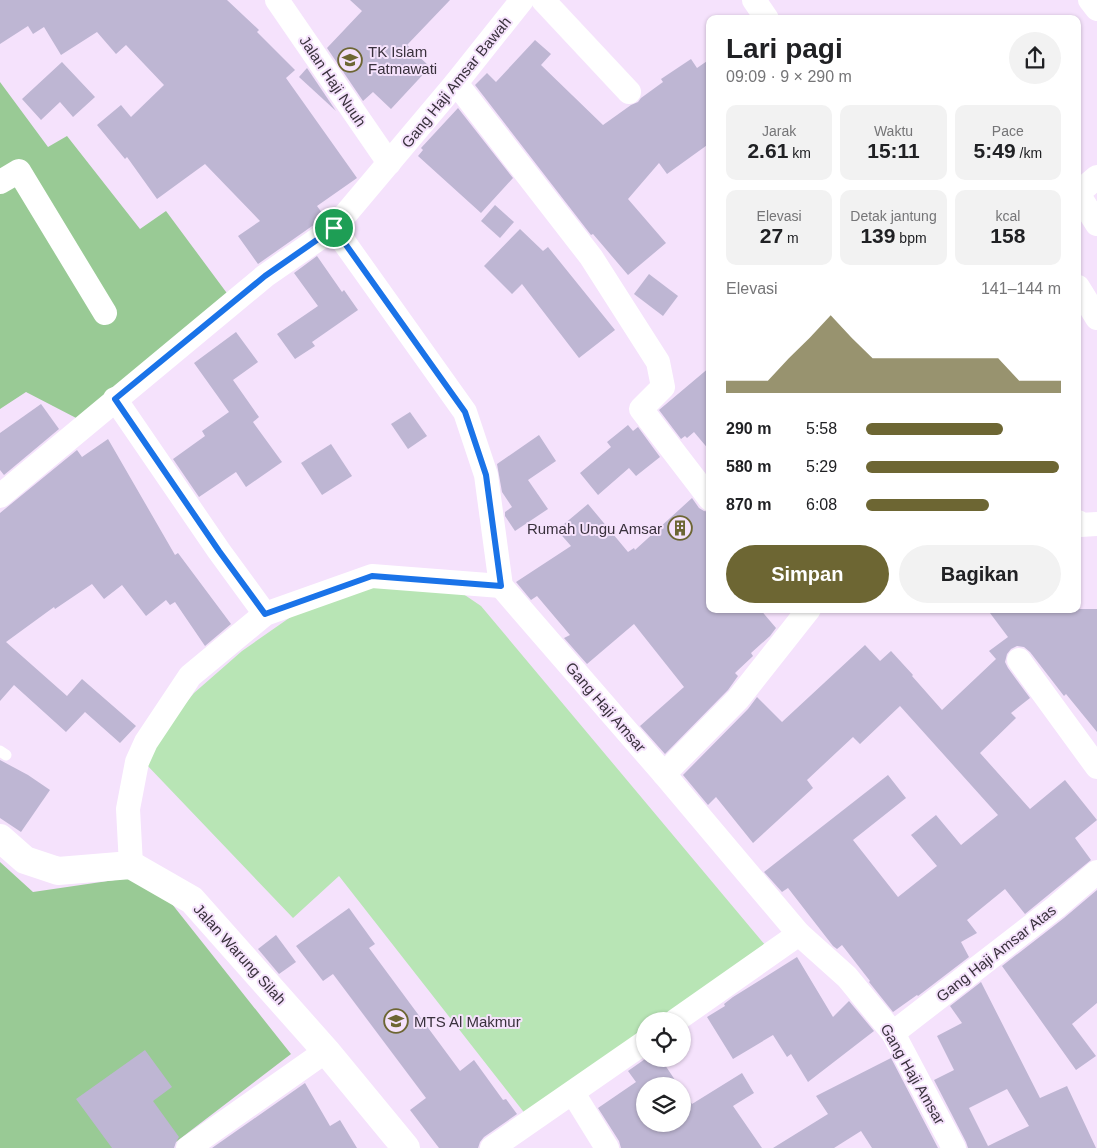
<!DOCTYPE html>
<html lang="id">
<meta charset="utf-8">
<style>
body{margin:0;font-family:Arial,sans-serif;background:#f2f2f2;color:#202124;height:100vh;display:flex;flex-direction:column;font-size:19px;white-space:nowrap}
*{box-sizing:border-box;margin:0}
p{font-size:16px;color:#757577}
.icon{flex:none;width:28px;height:28px;fill:none;stroke:currentColor;stroke-width:2;stroke-linecap:round;stroke-linejoin:round}
.map{position:relative;flex:1;overflow:hidden}
.details{position:absolute;left:706px;top:15px;width:375px;height:598px;display:flex;flex-direction:column;background:#fff;border-radius:10px;box-shadow:0 1px 4px #0004}
.details>*{flex:none}
.fabs{position:absolute;left:636px;top:1012px;display:grid;gap:10px}
.fabs a{display:grid;place-items:center;width:55px;height:55px;border-radius:50%;background:#fff;box-shadow:0 1px 4px #0004;font-size:25px}
.pin{position:absolute;display:grid;place-items:center;width:42px;height:42px;color:#fff;margin:-21px;border:2px solid #fff;border-radius:50%;box-shadow:0 1px 5px #0007}
.round{display:grid;place-items:center;flex:none;width:52px;height:52px;border-radius:26px;background:#f2f2f2}
.overview{display:flex;align-items:center;justify-content:space-between;height:85px;padding:0 20px}
h1{font-size:28px;font-weight:700;line-height:38px}
.figures{display:grid;grid-template-columns:repeat(3,1fr);gap:8px;height:85px;padding:5px 20px}
.figures div{display:grid;align-content:center;border-radius:10px;background:#f2f2f2;text-align:center}
.figures b{font-size:21px;font-weight:700}
.figures small{font-size:14px;font-weight:400}
.figures p{font-size:14px}
.chart{height:140px;padding:10px 20px}
.chart p{display:flex;justify-content:space-between}
.chart svg{width:100%;height:90px;margin-top:5px;fill:#6d6633;opacity:.7}
.cta{display:flex;gap:10px;margin-top:auto;padding:10px 20px}
.cta a{flex:1;height:58px;border-radius:30px;background:#6d6633;color:#fff;font-size:20px;font-weight:700;line-height:58px;text-align:center}
.cta a+a{background:#f2f2f2;color:#202124}
ul{padding:0 20px;list-style:none;font-size:16px}
li{display:grid;grid-template-columns:80px 60px 1fr;align-items:center;height:38px}
li i{height:12px;border-radius:6px;background:#6d6633}
.map>svg:first-child{display:block}
.green{fill:#b8e5b5}
.forest{fill:#99ca95}
.building{fill:#beb6d3;fill-rule:evenodd}
.lines{fill:none;stroke-linecap:round;stroke-linejoin:round}
.service{stroke:#fff;stroke-width:11}
.minor{stroke:#fff;stroke-width:24}
.tertiary{stroke:#fff;stroke-width:28}
.route-casing{stroke:#fff;stroke-width:10}
.route{stroke:#1a73e8;stroke-width:6}
.labels{text-anchor:middle;dominant-baseline:central;stroke-width:4;stroke-linejoin:round;paint-order:stroke}
.poi-label{font-size:15px;fill:#39313c;stroke:#f5e2fc;text-anchor:start}
.street-label{font-size:15px;fill:#39313c;stroke:#f5e2fc}
</style>
<div class="map">
<svg width="1097" height="1148" viewBox="0 0 1097 1148">
<rect width="100%" height="100%" fill="#f5e2fc"/>
<path class="green" d="M376,585H450L481,606L771,952L668,1021H645V1037L530,1120L339,876L293,918L144,762L156,740L194,693L242,651L305,607Z"/>
<g class="forest">
<path d="M0,82L48,147L67,136L140,229L166,211L229,296L80,420L26,392L0,409Z"/>
<path d="M0,862L33,892L149,875L291,1054L168,1148H0Z"/>
</g>
<g class="building">
<path d="M0,0H227L259,30L257,32L295,70L286,78L357,178L317,206L325,217L258,264L238,236L260,221L205,164L157,199L127,157L125,159L97,125L121,105L131,117L164,85L126,45L116,54L97,32L61,55L44,27L33,34L28,26L0,44Z"/>
<path d="M350,0H450L407,45L430,67L391,109L373,92L363,101L327,48L362,11Z"/>
<path d="M535,40L551,54L541,65L603,125L631,105L638,102L641,98L663,82L661,79L691,59L697,68L710,59V143L667,174L659,163L628,199L666,243L628,275L593,234L591,235L475,85L487,73L496,82Z"/>
<path d="M62,62L95,97L73,117L60,102L41,120L22,99Z"/>
<path d="M307,68L336,111L299,77Z"/>
<path d="M458,108L513,178L481,213L418,156L423,150L421,148Z"/>
<path d="M495,205L514,222L500,238L481,221Z"/>
<path d="M520,229L543,251L548,247L615,330L579,358L522,284L512,294L484,266Z"/>
<path d="M317,256L342,292L344,290L358,310L312,342L315,346L295,359L277,334L318,306L294,273Z"/>
<path d="M649,274L678,296L663,316L634,294Z"/>
<path d="M236,332L258,362L233,380L259,417L253,422L282,462L246,487L236,472L199,497L173,459L205,436L202,431L229,412L194,363Z"/>
<path d="M710,367V451L694,432L687,438L685,436L681,439L659,410Z"/>
<path d="M41,404L59,429L4,475L0,470V433Z"/>
<path d="M410,412L427,436L408,449L391,424Z"/>
<path d="M628,425L633,431L638,427L660,457L636,476L629,468L598,495L580,473L611,447L607,442Z"/>
<path d="M539,435L556,461L528,480L548,509L515,531L505,516V512L512,507L502,492L497,464Z"/>
<path d="M108,439L175,555L178,553L231,624L205,646L175,602L170,605L166,600L146,616L122,585L104,599L92,584L55,609L54,607L6,642L67,696L82,679L136,726L120,743L85,712L66,732L14,685L0,701V513L77,450L82,457Z"/>
<path d="M331,444L352,476L322,495L301,463Z"/>
<path d="M692,498L699,508L704,511L710,512V609H760L776,628L770,636L751,653L753,656L735,673L738,676L728,690L665,754L640,726L684,687L634,624L587,664L564,638L570,635L537,596L531,600L516,582L571,546L557,530L588,504L628,552L634,548L635,550Z"/>
<path d="M987,609H1097V732L1066,694L1064,696L1030,652L1024,647L1017,646L1011,649L1007,654L1005,662L1008,668L1030,698L1011,713L1016,718L980,753L1030,809L1065,780L1097,820L1075,838L1091,860L1025,914L1005,889L967,920L977,933L961,942L969,957L918,996L917,995L893,1012L869,982L870,981L842,945L837,949L833,946L788,888L782,892L764,872L888,775L906,798L853,840L898,897L937,866L911,835L936,815L961,845L998,815L900,706L860,744L853,737L807,780L813,788L753,843L716,797L708,805L683,775L748,709L757,697L782,722L865,645L880,661L891,651L913,675L912,676L942,710L996,659L989,651L1008,637Z"/>
<path d="M0,760L28,775L50,790L21,832L0,818Z"/>
<path d="M1097,890V1003L1072,1024L1096,1056L1076,1070L1002,966L1064,918Z"/>
<path d="M349,908L375,944L369,948L460,1071L474,1060L503,1100L506,1099L517,1114L484,1137L480,1142L478,1148H439L410,1110L426,1098L333,974L323,981L296,946Z"/>
<path d="M276,935L296,962L279,974L258,949Z"/>
<path d="M797,957L833,1017L849,1001L874,1031L808,1082L791,1054L787,1057L773,1035L733,1059L707,1017L725,1006L724,1004L733,997Z"/>
<path d="M981,982L1040,1098L1067,1086L1096,1148H968L966,1142L934,1080L954,1070L937,1036L962,1023L950,1006ZM1007,1089L1029,1126L988,1146L969,1108Z"/>
<path d="M145,1050L172,1087L153,1101L179,1137L176,1142L174,1148H112L76,1099Z"/>
<path d="M891,1058L938,1148H872L861,1131L834,1148H773L828,1114L816,1096Z"/>
<path d="M645,1059H661L679,1086H645V1124H682V1091L692,1104L742,1073L754,1093L733,1106L762,1148H621L619,1141L598,1108L636,1082L628,1071Z"/>
<path d="M305,1083L330,1126L340,1120L357,1148H212Z"/>
</g>
<g class="lines">
<path class="service" d="M0,751L6,755"/>
<g class="minor">
<path d="M277,0L389,163"/>
<path d="M543,0L629,92"/>
<path d="M754,0L767,19"/>
<path d="M1090,0L1097,9"/>
<path d="M456,83L591,257L658,362L663,387L641,409L710,499"/>
<path d="M0,182L19,171L105,313"/>
<path d="M1078,193L1097,177"/>
<path d="M1078,194L1097,224"/>
<path d="M334,228L465,412L486,475L501,586L664,774L799,934L847,977L893,1033L954,1148"/>
<path d="M1078,287L1097,318"/>
<path d="M115,399L219,551L265,614"/>
<path d="M0,496L265,276L334,228L456,83L522,0"/>
<path d="M1078,522L1080,525L1097,524"/>
<path d="M1019,660L1097,767"/>
<path d="M664,774L738,699L809,609"/>
<path d="M131,865L128,809L137,762L146,742L190,676L265,614L372,576L501,586"/>
<path d="M675,1021L799,934"/>
<path d="M893,1033L1056,907L1097,872"/>
<path d="M573,1093L607,1148"/>
<path d="M188,1148L326,1051"/>
<path d="M492,1148L645,1042"/>
</g>
<path class="tertiary" d="M0,838L25,860L58,871L131,865L192,900L326,1051L406,1148"/>
</g>
<g class="lines">
<g class="route-casing">
<path id="route" d="M334,228L465,412L486,475L501,586L372,576L265,614L219,551L115,399L265,276Z"/>
</g>
<use href="#route" class="route"/>
</g>
<defs>
<g id="school-ring" transform="scale(1.25)"><circle r="9.5" fill="#f5e2fc" stroke="#6d6633" stroke-width="1.5"/><path d="M0-5L7-2L0 1L-7-2ZM-4 1L0 2.5L4 1V4Q0 6-4 4Z" fill="#6d6633"/></g>
<g id="building-ring" transform="scale(1.25)"><circle r="9.5" fill="#f5e2fc" stroke="#6d6633" stroke-width="1.5"/><path d="M-4-6H4V6H1V3H-1V6H-4ZM-2.5-4.3h1.7v1.8h-1.7ZM.8-4.3h1.7v1.8H.8ZM-2.5-1h1.7V.8h-1.7ZM.8-1h1.7V.8H.8Z" fill="#6d6633"/></g>
</defs>
<g fill-rule="evenodd">
<use href="#school-ring" x="350" y="60"/>
<use href="#building-ring" x="680" y="528"/>
<use href="#school-ring" x="396" y="1021"/>
</g>
<g class="labels">
<g class="poi-label">
<text x="368" y="51">TK Islam<tspan x="368" dy="17">Fatmawati</tspan></text>
<text x="662" y="528" text-anchor="end">Rumah Ungu Amsar</text>
<text x="414" y="1021">MTS Al Makmur</text>
</g>
<g class="street-label">
<text transform="translate(333 81) rotate(56)">Jalan Haji Nuuh</text>
<text transform="translate(456 82) rotate(-51)">Gang Haji Amsar Bawah</text>
<text transform="translate(606 707) rotate(49)">Gang Haji Amsar</text>
<text transform="translate(996 953) rotate(-38)">Gang Haji Amsar Atas</text>
<text transform="translate(240 954) rotate(48)">Jalan Warung Silah</text>
<text transform="translate(913 1074) rotate(60)">Gang Haji Amsar</text>
</g>
</g>
</svg>
<div class="fabs">
<a><svg class="icon" aria-label="locate" viewBox="0 0 24 24"><circle cx="12" cy="12" r="6"/><path d="M12 2v4M12 18v4M2 12h4M18 12h4"/></svg></a>
<a><svg class="icon" aria-label="layers" viewBox="0 0 24 24"><path d="M12 4l9 5-9 5-9-5zM3 14l9 5 9-5"/></svg></a>
</div>
<div class="pin" style="left:334px;top:228px;background:#1e9e55"><svg class="icon" aria-label="arrive" viewBox="0 0 24 24"><path d="M6 21V4h12l-3 4 3 4H6"/></svg></div>
<section class="details">
<div class="overview"><div><h1>Lari pagi</h1><p>09:09 · 9 × 290 m</p></div><a class="round"><svg class="icon" aria-label="share" viewBox="0 0 24 24"><path d="M12 15V3M7 8l5-5 5 5M5 13v7h14v-7"/></svg></a></div>
<div class="figures">
<div><p>Jarak</p><b>2.61<small> km</small></b></div>
<div><p>Waktu</p><b>15:11</b></div>
<div><p>Pace</p><b>5:49<small> /km</small></b></div>
</div>
<div class="figures">
<div><p>Elevasi</p><b>27<small> m</small></b></div>
<div><p>Detak jantung</p><b>139<small> bpm</small></b></div>
<div><p>kcal</p><b>158</b></div>
</div>
<div class="chart"><p><span>Elevasi</span>141–144 m</p>
<svg viewBox="0 0 160 44" preserveAspectRatio="none"><path d="M0 44V38L10 38L20 38L30 27L40 17L50 6L60 17L70 27L80 27L90 27L100 27L110 27L120 27L130 27L140 38L150 38L160 38V44z"/></svg>
</div>
<ul>
<li><b>290 m</b>5:58<i style="width:70%"></i></li>
<li><b>580 m</b>5:29<i style="width:99%"></i></li>
<li><b>870 m</b>6:08<i style="width:63%"></i></li>
</ul>
<div class="cta"><a>Simpan</a><a>Bagikan</a></div>
</section>
</div>
